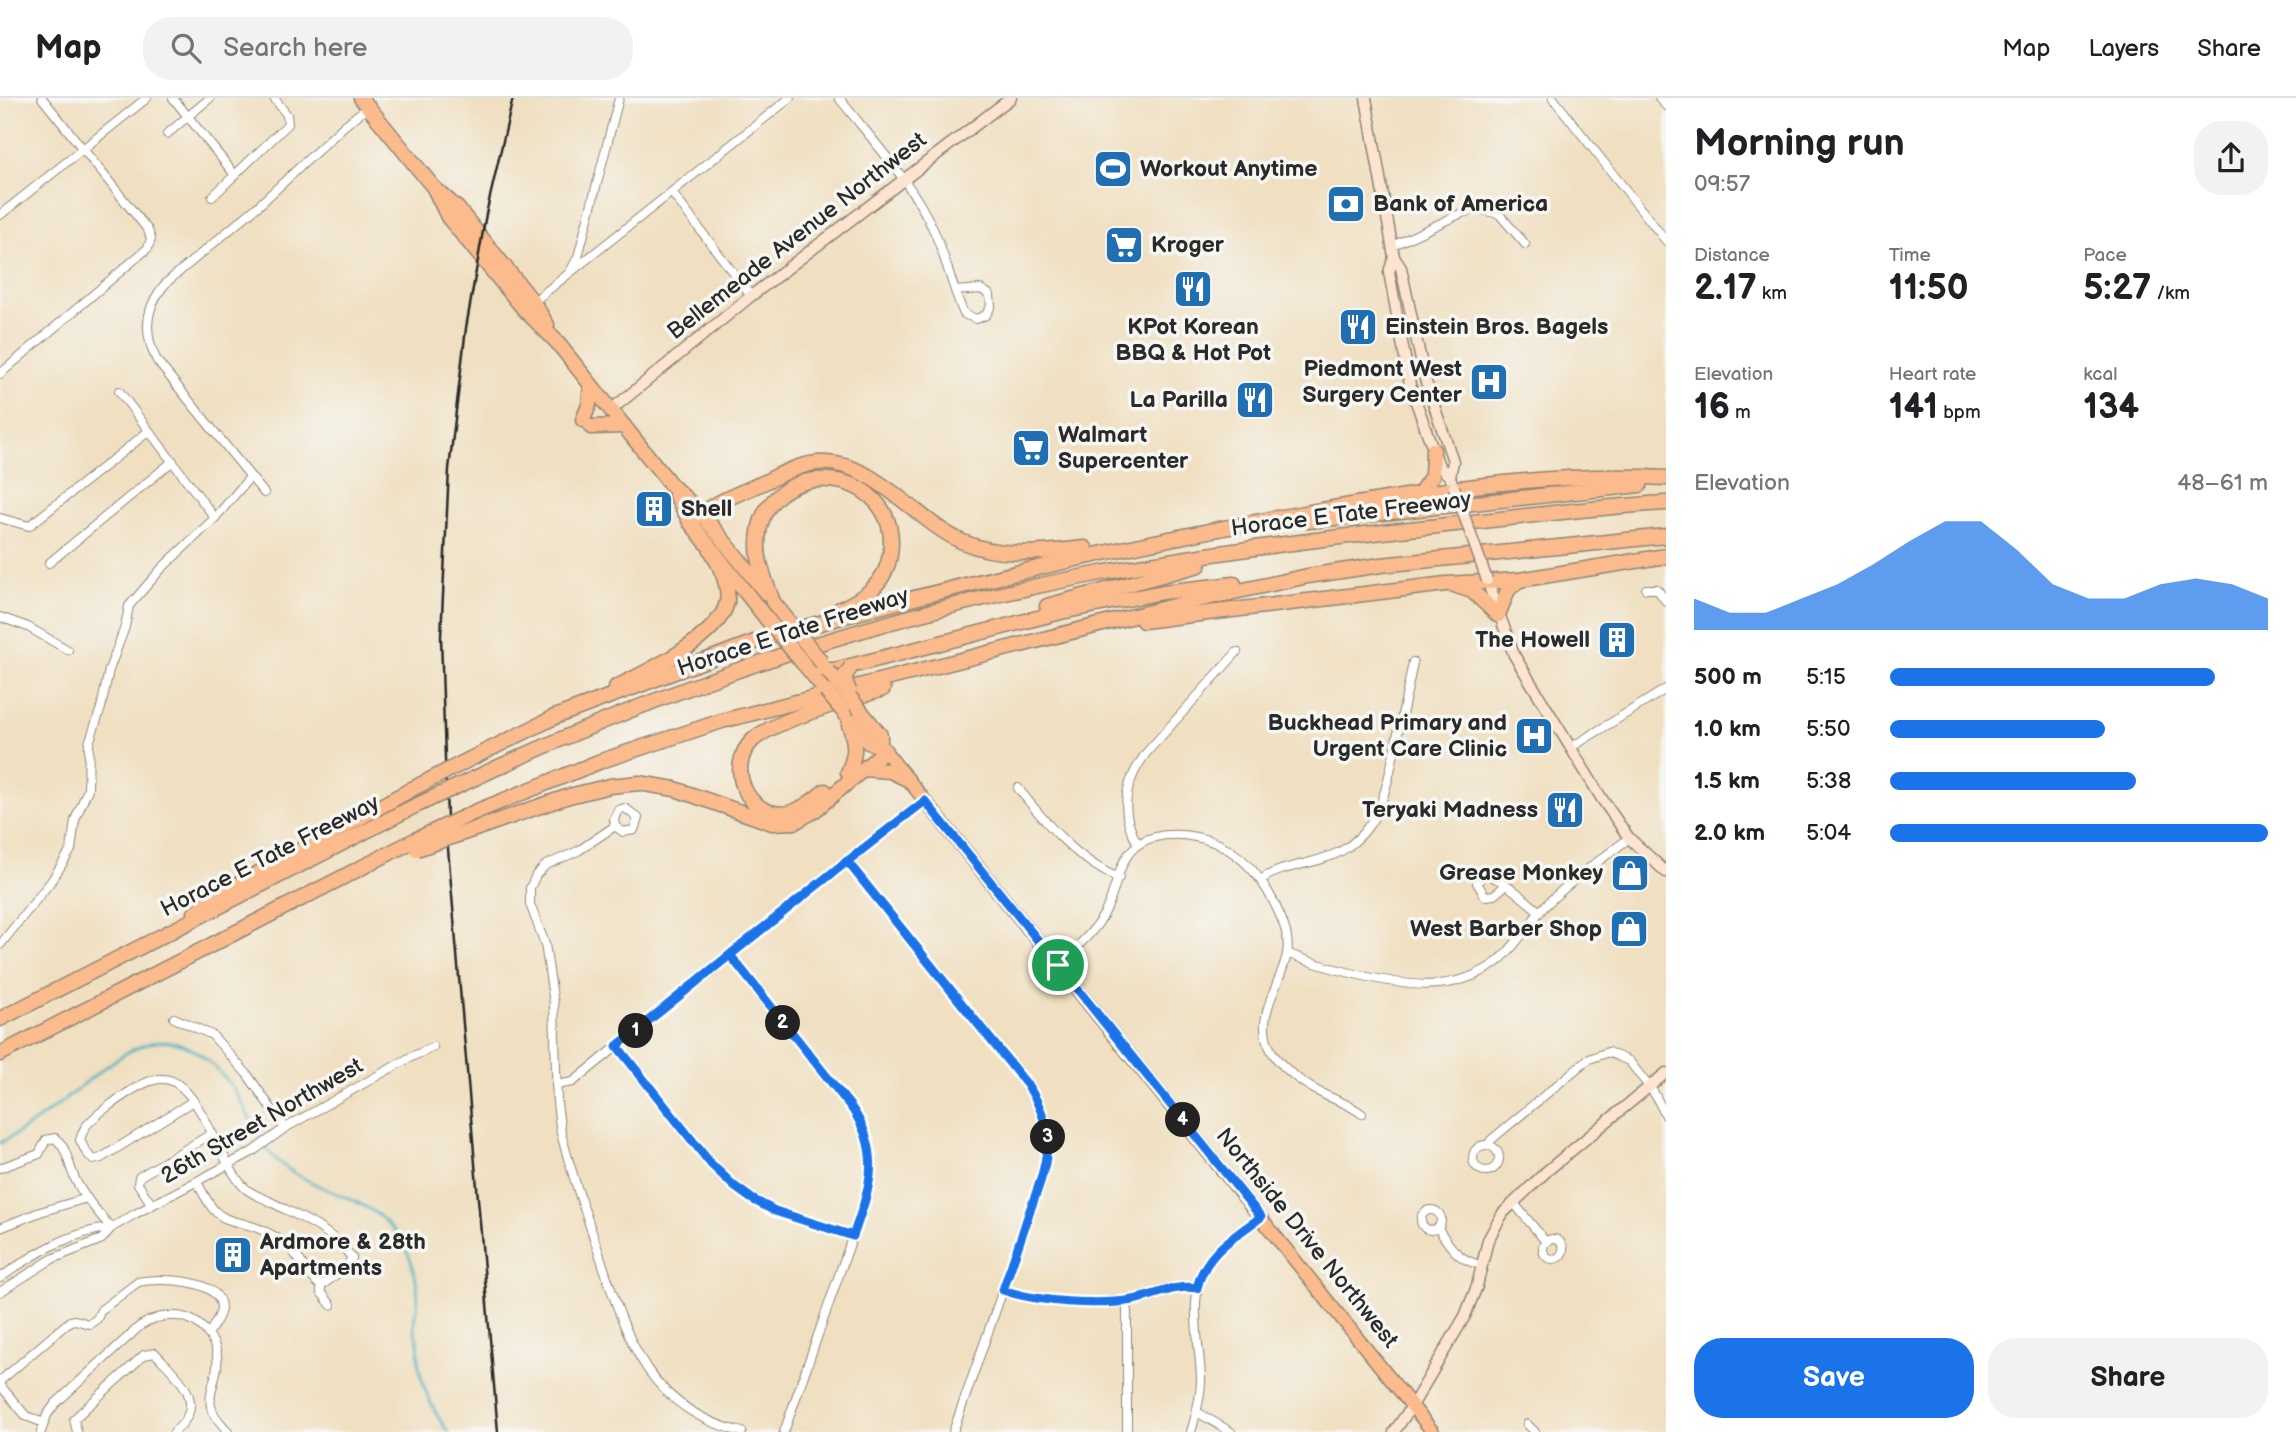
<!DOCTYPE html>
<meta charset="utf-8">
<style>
body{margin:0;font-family:"Balsamiq Sans",sans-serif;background:#f2f2f2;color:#202124;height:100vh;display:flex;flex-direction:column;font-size:26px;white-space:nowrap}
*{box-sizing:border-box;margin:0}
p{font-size:23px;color:#757577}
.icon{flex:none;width:38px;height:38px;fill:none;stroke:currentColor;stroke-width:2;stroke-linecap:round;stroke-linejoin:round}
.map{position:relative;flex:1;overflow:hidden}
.sheet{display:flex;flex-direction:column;background:#fff;width:630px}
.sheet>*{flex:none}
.pin{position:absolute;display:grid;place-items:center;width:60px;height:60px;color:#fff;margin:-30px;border:4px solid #fff;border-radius:50%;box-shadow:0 2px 7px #0007}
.km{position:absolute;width:35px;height:35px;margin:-18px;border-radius:50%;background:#222;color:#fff;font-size:19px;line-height:35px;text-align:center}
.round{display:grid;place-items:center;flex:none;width:74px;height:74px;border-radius:28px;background:#f2f2f2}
.headline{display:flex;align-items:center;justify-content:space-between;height:119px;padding:0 28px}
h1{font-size:38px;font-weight:700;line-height:52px}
.figures{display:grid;grid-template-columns:repeat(3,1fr);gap:10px;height:119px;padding:7px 28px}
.figures div{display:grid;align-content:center}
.figures b{font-size:35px;font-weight:700}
.figures small{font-size:19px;font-weight:400}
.figures p{font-size:19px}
.chart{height:196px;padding:14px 28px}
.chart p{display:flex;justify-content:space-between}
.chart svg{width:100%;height:126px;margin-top:7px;fill:#1a73e8;opacity:.7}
.cta{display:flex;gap:14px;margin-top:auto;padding:14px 28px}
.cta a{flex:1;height:80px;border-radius:28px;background:#1a73e8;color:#fff;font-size:28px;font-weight:700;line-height:80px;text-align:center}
.cta a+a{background:#f2f2f2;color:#202124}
ul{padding:0 28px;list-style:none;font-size:23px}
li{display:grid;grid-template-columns:112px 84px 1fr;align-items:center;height:52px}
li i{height:18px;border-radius:9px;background:#1a73e8}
header{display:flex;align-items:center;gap:42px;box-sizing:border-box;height:98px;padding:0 35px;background:#fff;border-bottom:2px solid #e0e0e0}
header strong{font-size:33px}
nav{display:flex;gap:38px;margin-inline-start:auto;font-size:24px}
.search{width:490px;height:63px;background:#f2f2f2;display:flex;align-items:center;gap:18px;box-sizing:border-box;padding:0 24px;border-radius:28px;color:#757577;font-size:26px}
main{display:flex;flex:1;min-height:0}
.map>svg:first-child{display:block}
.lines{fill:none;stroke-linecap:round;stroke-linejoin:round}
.stream{stroke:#45b2c1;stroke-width:2.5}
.street-casing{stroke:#8e8576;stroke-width:10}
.secondary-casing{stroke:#8e8576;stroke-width:13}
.primary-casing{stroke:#8e8576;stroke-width:15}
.highway-casing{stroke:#8e8576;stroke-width:17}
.street{stroke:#fff;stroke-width:8}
.secondary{stroke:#fde4d1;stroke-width:10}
.primary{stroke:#fbbb8c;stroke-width:12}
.highway{stroke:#fbbb8c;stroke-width:14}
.rail{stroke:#2b2b2b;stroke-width:2.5}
.secondary-bridge-casing{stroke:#8e8576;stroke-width:13;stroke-linecap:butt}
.highway-bridge-casing{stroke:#8e8576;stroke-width:17;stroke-linecap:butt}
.secondary-bridge{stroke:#fde4d1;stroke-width:10}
.highway-bridge{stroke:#fbbb8c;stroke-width:14}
.route-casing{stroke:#fff;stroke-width:14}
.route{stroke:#1a73e8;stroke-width:9}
.labels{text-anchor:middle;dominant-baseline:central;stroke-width:7;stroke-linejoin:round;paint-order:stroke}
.poi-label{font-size:23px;font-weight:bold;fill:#2b2b2b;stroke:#f6f6f2;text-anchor:start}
.street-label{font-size:23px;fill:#2b2b2b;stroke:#f6f6f2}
</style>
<header>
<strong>Map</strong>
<div class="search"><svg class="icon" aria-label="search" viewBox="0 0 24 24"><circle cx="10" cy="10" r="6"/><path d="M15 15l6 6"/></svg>Search here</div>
<nav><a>Map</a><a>Layers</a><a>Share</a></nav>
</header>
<main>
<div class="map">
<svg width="1666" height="1334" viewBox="0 0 1666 1334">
<rect width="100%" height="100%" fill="#f6f6f2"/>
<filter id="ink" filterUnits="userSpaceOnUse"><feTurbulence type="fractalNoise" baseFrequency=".0143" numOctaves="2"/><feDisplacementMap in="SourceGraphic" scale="14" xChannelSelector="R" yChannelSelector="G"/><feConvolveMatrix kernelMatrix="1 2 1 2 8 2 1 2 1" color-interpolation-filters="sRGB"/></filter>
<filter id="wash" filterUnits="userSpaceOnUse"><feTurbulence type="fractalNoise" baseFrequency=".00686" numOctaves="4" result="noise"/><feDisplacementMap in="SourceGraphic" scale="28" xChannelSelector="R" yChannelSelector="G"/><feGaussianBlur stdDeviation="1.57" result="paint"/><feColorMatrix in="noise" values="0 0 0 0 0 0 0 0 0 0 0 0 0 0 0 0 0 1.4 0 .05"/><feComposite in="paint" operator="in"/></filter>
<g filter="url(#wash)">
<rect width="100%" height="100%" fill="#f0dfc0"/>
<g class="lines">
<path class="stream" d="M0,1045C25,1032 52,1012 74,994C132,947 171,913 229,985C254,1016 252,1046 288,1071C339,1106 384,1096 411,1163C416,1178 420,1194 417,1210C416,1215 414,1220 414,1225C413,1233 417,1238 418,1245C419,1252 418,1260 419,1267C422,1291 434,1314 448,1334"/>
</g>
</g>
<g filter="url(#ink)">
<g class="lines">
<g class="street-casing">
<g id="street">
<path d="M173,0L235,77"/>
<path d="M839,0C872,42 912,84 934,133C946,160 952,189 964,216L976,221L986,217L991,208L990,197L981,191L955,193"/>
<path d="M1553,0L1666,143"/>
<path d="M1659,0L1666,8"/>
<path d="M167,36L210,0"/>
<path d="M672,95L751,198"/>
<path d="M212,99L288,26L287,17L274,0"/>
<path d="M0,117L147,0"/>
<path d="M1392,148L1462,115L1479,111L1499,116L1525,146"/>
<path d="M571,172L578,159L619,0"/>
<path d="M533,204L790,0"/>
<path d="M0,276L148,150L151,141L148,132L42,0"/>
<path d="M119,293L215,420"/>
<path d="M264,395L157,263C143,235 145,208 167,184L257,109L345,27L368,9"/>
<path d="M0,420L29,428L149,333"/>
<path d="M49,465L173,363"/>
<path d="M1646,491H1657L1666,503"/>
<path d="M0,519L28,529L68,552"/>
<path d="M1570,650L1666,591"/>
<path d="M1018,690C1044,723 1078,764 1119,780"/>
<path d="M615,728L623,734L634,732L638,720L625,710L618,712L614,721L615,728L578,753L546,767L536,777L530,790V806L545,846L554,906L557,1005L561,1035C571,1075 585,1113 598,1152C626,1236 644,1310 742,1334"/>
<path d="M1138,746C1118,714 1125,683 1147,654L1237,554"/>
<path d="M847,763L1028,988C1047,1016 1052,1045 1043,1078L953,1334"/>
<path d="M1262,781C1286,765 1318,767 1343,752C1382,728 1388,685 1396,644C1402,617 1408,591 1413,564"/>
<path d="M1506,787L1494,797L1485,798L1477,785L1483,777C1499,776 1527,804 1540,814"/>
<path d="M0,847L52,782L71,752L75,722L88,691L89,645L101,610L109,572L125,529L129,508L162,470L215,420L250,379"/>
<path d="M1287,855C1311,865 1334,871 1359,877C1407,888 1454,896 1497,864C1517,848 1528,825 1546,807C1571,782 1601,762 1629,740"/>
<path d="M730,857L851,1009C870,1037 873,1064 867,1097L784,1334"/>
<path d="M1058,867C1074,851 1093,836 1104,816C1116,796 1117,764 1135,749C1151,735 1177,735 1196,739C1238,747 1263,779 1279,815C1285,828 1290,842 1287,856C1281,886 1255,917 1269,948C1277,967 1302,985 1319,994C1334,1002 1348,1005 1362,1016"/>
<path d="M174,920L212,937L247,976L285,1030"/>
<path d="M617,948L711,1066L734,1088L775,1113L853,1138"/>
<path d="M556,987L573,984L847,763L925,703"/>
<path d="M193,1003L101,1060L93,1062L86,1054L80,1042C82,1037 83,1031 87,1027C95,1017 118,1001 129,994C139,988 152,980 164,981C199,983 220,1067 245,1090C251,1096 261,1099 269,1103C301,1120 330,1130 352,1160L346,1169L321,1188C305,1176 299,1155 282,1143C273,1137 259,1130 248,1127C235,1123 224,1123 214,1112C207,1104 202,1093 197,1084"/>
<path d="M1488,1047L1491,1042L1587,962L1608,954L1629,963L1654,995L1666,1018"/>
<circle cx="1486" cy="1060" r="13"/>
<path d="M0,1070L39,1056L46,1042L55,1040C69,1051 68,1069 77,1085C86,1102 100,1116 111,1130"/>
<path d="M1513,1104L1546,1144"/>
<path d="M152,1107L138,1086L139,1079L211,1036"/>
<circle cx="1431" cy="1122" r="10"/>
<path d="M0,1130L40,1114L87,1100"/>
<path d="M1438,1130C1449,1148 1460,1164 1482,1167"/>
<circle cx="1553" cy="1151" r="10"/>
<path d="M0,1180C32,1157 71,1133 111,1130"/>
<path d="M321,1188V1194L331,1207"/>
<path d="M1003,1192C1042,1205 1087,1207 1128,1203C1152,1200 1173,1186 1197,1190"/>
<path d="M0,1194L52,1161L102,1141L111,1130L135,1116L252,1054L285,1030L409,960L433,949"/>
<path d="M0,1283L70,1223L75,1222L89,1226L97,1221L101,1212L138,1184C157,1180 222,1179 221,1211C220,1220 213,1228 208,1236"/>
<path d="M0,1287L26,1318L44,1325"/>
<path d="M1197,1314L1231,1334"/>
<path d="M1527,1326L1535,1334"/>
<path d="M41,1334L47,1317L55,1306L140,1228C154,1219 170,1215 187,1220C196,1223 203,1229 209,1237C230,1268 204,1289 212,1312C215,1320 223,1327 228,1334"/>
<path d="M77,1334L74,1321L144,1257L155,1255C178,1280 210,1304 174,1334"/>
<path d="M1127,1334V1203"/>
<path d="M1191,1334C1196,1317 1201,1299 1201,1281C1200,1242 1185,1193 1211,1160C1224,1144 1244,1132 1261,1119"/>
</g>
</g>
<g class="secondary-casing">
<g id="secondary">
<path d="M1366,0L1394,159L1401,170L1425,281L1453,363L1450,379L1454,389"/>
<path d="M1394,159L1389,174L1410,287L1439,368L1450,379"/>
<path d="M611,312L751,198L1011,0"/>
<path d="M1487,482L1514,557L1602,701L1629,740L1666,774"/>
<path d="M1394,1334L1412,1308L1465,1218L1477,1188L1488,1142L1503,1115L1548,1072L1666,975"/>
</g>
</g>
<g class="primary-casing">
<path id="primary" d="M885,653L1433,1334"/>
</g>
<g class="highway-casing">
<g id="highway">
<path d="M361,0L434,90L458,111L533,204L547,227"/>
<path d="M434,90L448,119L524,211L556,243L671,387L701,415L766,495"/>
<path d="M583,322L589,307L591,287"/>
<path d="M591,329L624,328"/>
<path d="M1420,395L1432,378L1433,352"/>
<path d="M676,397L690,424L766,520"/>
<path d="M1309,423L1640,387"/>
<path d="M690,424C712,405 738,396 765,384C779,377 794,369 810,366C870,355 913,422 963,444C1002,461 1044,454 1085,450"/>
<path d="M1454,487L1472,493L1498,517"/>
<path d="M773,504C767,486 758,467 758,448C757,353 904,364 890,457C885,487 863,501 838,512"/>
<path d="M1047,508L1199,467"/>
<path d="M1498,517L1508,492L1519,482"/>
<path d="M1143,523L1446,486L1519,482L1666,458"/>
<path d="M784,535C952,488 1121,448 1293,417C1416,395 1541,373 1666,380"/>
<path d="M803,565L824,572H835L1061,514L1163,494L1234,486"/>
<path d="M804,566L826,593"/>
<path d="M616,589C647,574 720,539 727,504C730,486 719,467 711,452"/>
<path d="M860,612L880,637V648"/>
<path d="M552,620L789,531"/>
<path d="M472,660L557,618"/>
<path d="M864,671L890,673L907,681"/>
<path d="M848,674C856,657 856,645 849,627"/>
<path d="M475,680C672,587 881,517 1096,476C1209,454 1324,440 1438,428C1514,420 1590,409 1666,405"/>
<path d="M825,693C814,701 803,712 788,715C748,722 724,669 753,642C774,622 853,601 883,591"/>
<path d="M475,714L601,663L722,623L1193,503L1308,478L1381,467L1666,438"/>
<path d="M478,730L569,698L610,688L639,685L675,691L772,725L795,724L814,713L885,653L880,648L868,644L843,613"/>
<path d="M195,815L213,800L412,691"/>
<path d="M0,921L413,709"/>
<path d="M0,956L415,742"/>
</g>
</g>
<use href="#street" class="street"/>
<use href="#secondary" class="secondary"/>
<use href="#primary" class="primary"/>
<use href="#highway" class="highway"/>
<path class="rail" d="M498,1334L448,751L441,539L449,371L466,230L486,116L513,0"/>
<g class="secondary-bridge-casing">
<path id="secondary-bridge" d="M1454,389L1487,482"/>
</g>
<g class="highway-bridge-casing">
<g id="highway-bridge">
<path d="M773,504L822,565"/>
<path d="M766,520L803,565"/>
<path d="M828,573L860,612"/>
<path d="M826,593L843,613"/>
<path d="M849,593L844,579L851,569"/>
<path d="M412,691L472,660"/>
<path d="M413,709L475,680"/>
<path d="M415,742L475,714"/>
<path d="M417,751L478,730"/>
</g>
</g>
<use href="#secondary-bridge" class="secondary-bridge"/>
<use href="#highway-bridge" class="highway-bridge"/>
</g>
</g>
<g class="lines" filter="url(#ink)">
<g class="route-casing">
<path id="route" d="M1058,867L925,703C821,782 719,866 617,948L711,1066L734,1088L752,1101L775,1113L853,1138C870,1090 883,1055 851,1009L730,857L847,763L1028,988C1059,1035 1047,1067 1029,1115C1021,1141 1012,1166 1003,1192C1037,1204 1097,1208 1133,1202C1155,1198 1175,1186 1197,1190C1205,1155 1234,1139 1261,1119L1058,867"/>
</g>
<use href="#route" class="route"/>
</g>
<defs>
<g id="stadium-square" transform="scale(2.0125)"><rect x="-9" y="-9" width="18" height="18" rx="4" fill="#1f6fb2" stroke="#f6f6f2"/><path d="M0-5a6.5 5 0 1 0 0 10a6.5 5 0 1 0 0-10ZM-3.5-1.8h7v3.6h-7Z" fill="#fff"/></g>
<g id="bank-square" transform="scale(2.0125)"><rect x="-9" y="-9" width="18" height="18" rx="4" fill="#1f6fb2" stroke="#f6f6f2"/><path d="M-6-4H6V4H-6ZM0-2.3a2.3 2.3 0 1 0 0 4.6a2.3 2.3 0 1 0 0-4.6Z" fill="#fff"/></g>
<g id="supermarket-square" transform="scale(2.0125)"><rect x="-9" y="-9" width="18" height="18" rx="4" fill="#1f6fb2" stroke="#f6f6f2"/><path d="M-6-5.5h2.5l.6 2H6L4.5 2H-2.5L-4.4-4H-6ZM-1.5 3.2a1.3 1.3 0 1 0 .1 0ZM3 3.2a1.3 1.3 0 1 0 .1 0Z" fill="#fff"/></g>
<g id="restaurant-square" transform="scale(2.0125)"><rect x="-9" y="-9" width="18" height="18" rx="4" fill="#1f6fb2" stroke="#f6f6f2"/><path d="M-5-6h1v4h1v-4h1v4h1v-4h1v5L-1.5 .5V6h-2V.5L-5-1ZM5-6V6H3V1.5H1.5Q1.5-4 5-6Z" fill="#fff"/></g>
<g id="hospital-square" transform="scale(2.0125)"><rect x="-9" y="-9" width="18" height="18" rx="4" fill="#1f6fb2" stroke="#f6f6f2"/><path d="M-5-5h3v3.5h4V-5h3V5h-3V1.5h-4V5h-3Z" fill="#fff"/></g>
<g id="building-square" transform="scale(2.0125)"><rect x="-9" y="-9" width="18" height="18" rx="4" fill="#1f6fb2" stroke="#f6f6f2"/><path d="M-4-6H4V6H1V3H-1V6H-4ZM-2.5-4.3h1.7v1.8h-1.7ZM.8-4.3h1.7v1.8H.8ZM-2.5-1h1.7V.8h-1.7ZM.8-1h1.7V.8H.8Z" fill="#fff"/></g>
<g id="shop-square" transform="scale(2.0125)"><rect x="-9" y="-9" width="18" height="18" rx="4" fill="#1f6fb2" stroke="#f6f6f2"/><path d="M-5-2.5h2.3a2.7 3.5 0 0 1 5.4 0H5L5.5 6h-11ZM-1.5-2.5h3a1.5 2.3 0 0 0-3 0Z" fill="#fff"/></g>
</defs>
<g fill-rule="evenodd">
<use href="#stadium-square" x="1113" y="71"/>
<use href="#bank-square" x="1346" y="106"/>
<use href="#supermarket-square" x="1124" y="147"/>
<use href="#restaurant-square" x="1193" y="191"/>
<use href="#restaurant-square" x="1358" y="229"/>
<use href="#hospital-square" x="1489" y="284"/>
<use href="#restaurant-square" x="1255" y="302"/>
<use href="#supermarket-square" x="1031" y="350"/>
<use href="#building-square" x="654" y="411"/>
<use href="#building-square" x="1617" y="542"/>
<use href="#hospital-square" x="1534" y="638"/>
<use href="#restaurant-square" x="1565" y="712"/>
<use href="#shop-square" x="1630" y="775"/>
<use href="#shop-square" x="1629" y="831"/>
<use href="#building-square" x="233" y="1157"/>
</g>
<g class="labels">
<g class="poi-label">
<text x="1140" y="71">Workout Anytime</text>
<text x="1373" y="106">Bank of America</text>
<text x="1151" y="147">Kroger</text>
<text x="1193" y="229" text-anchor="middle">KPot Korean<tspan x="1193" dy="26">BBQ &amp; Hot Pot</tspan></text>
<text x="1385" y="229">Einstein Bros. Bagels</text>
<text x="1462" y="271" text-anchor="end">Piedmont West<tspan x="1462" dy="26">Surgery Center</tspan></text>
<text x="1228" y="302" text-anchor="end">La Parilla</text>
<text x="1058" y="337">Walmart<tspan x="1058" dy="26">Supercenter</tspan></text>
<text x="681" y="411">Shell</text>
<text x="1590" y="542" text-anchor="end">The Howell</text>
<text x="1507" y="625" text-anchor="end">Buckhead Primary and<tspan x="1507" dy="26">Urgent Care Clinic</tspan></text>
<text x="1538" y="712" text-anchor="end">Teryaki Madness</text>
<text x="1603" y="775" text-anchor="end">Grease Monkey</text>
<text x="1602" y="831" text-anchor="end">West Barber Shop</text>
<text x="260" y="1144">Ardmore &amp; 28th<tspan x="260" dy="26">Apartments</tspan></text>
</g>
<g class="street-label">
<text transform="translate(797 138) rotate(-38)">Bellemeade Avenue Northwest</text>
<text transform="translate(1351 416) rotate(-7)">Horace E Tate Freeway</text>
<text transform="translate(793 534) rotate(-18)">Horace E Tate Freeway</text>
<text transform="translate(270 758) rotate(-27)">Horace E Tate Freeway</text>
<text transform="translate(262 1023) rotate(-30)">26th Street Northwest</text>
<text transform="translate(1307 1140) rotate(51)">Northside Drive Northwest</text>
</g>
</g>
</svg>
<div class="pin" style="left:1058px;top:867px;background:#1e9e55"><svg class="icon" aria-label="arrive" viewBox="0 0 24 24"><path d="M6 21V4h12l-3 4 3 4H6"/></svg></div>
<b class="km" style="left:636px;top:933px">1</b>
<b class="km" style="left:783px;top:925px">2</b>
<b class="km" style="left:1048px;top:1039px">3</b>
<b class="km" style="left:1183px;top:1022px">4</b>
</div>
<section class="sheet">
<div class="headline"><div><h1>Morning run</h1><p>09:57</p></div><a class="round"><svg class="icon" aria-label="share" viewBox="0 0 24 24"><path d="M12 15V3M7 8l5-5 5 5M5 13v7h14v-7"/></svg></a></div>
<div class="figures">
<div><p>Distance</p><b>2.17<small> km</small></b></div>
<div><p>Time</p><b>11:50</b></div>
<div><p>Pace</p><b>5:27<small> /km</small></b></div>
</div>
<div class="figures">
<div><p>Elevation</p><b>16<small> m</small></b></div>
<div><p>Heart rate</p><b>141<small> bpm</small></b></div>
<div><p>kcal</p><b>134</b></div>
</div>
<div class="chart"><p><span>Elevation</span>48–61 m</p>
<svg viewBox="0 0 160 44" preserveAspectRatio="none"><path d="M0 44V33L10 38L20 38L30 33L40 28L50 21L60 13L70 6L80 6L90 16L100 28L110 33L120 33L130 28L140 26L150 28L160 33V44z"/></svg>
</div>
<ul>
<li><b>500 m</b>5:15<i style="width:86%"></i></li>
<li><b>1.0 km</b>5:50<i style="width:57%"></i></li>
<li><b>1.5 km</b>5:38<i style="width:65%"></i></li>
<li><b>2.0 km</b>5:04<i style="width:100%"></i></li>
</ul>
<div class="cta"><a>Save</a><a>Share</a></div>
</section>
</main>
